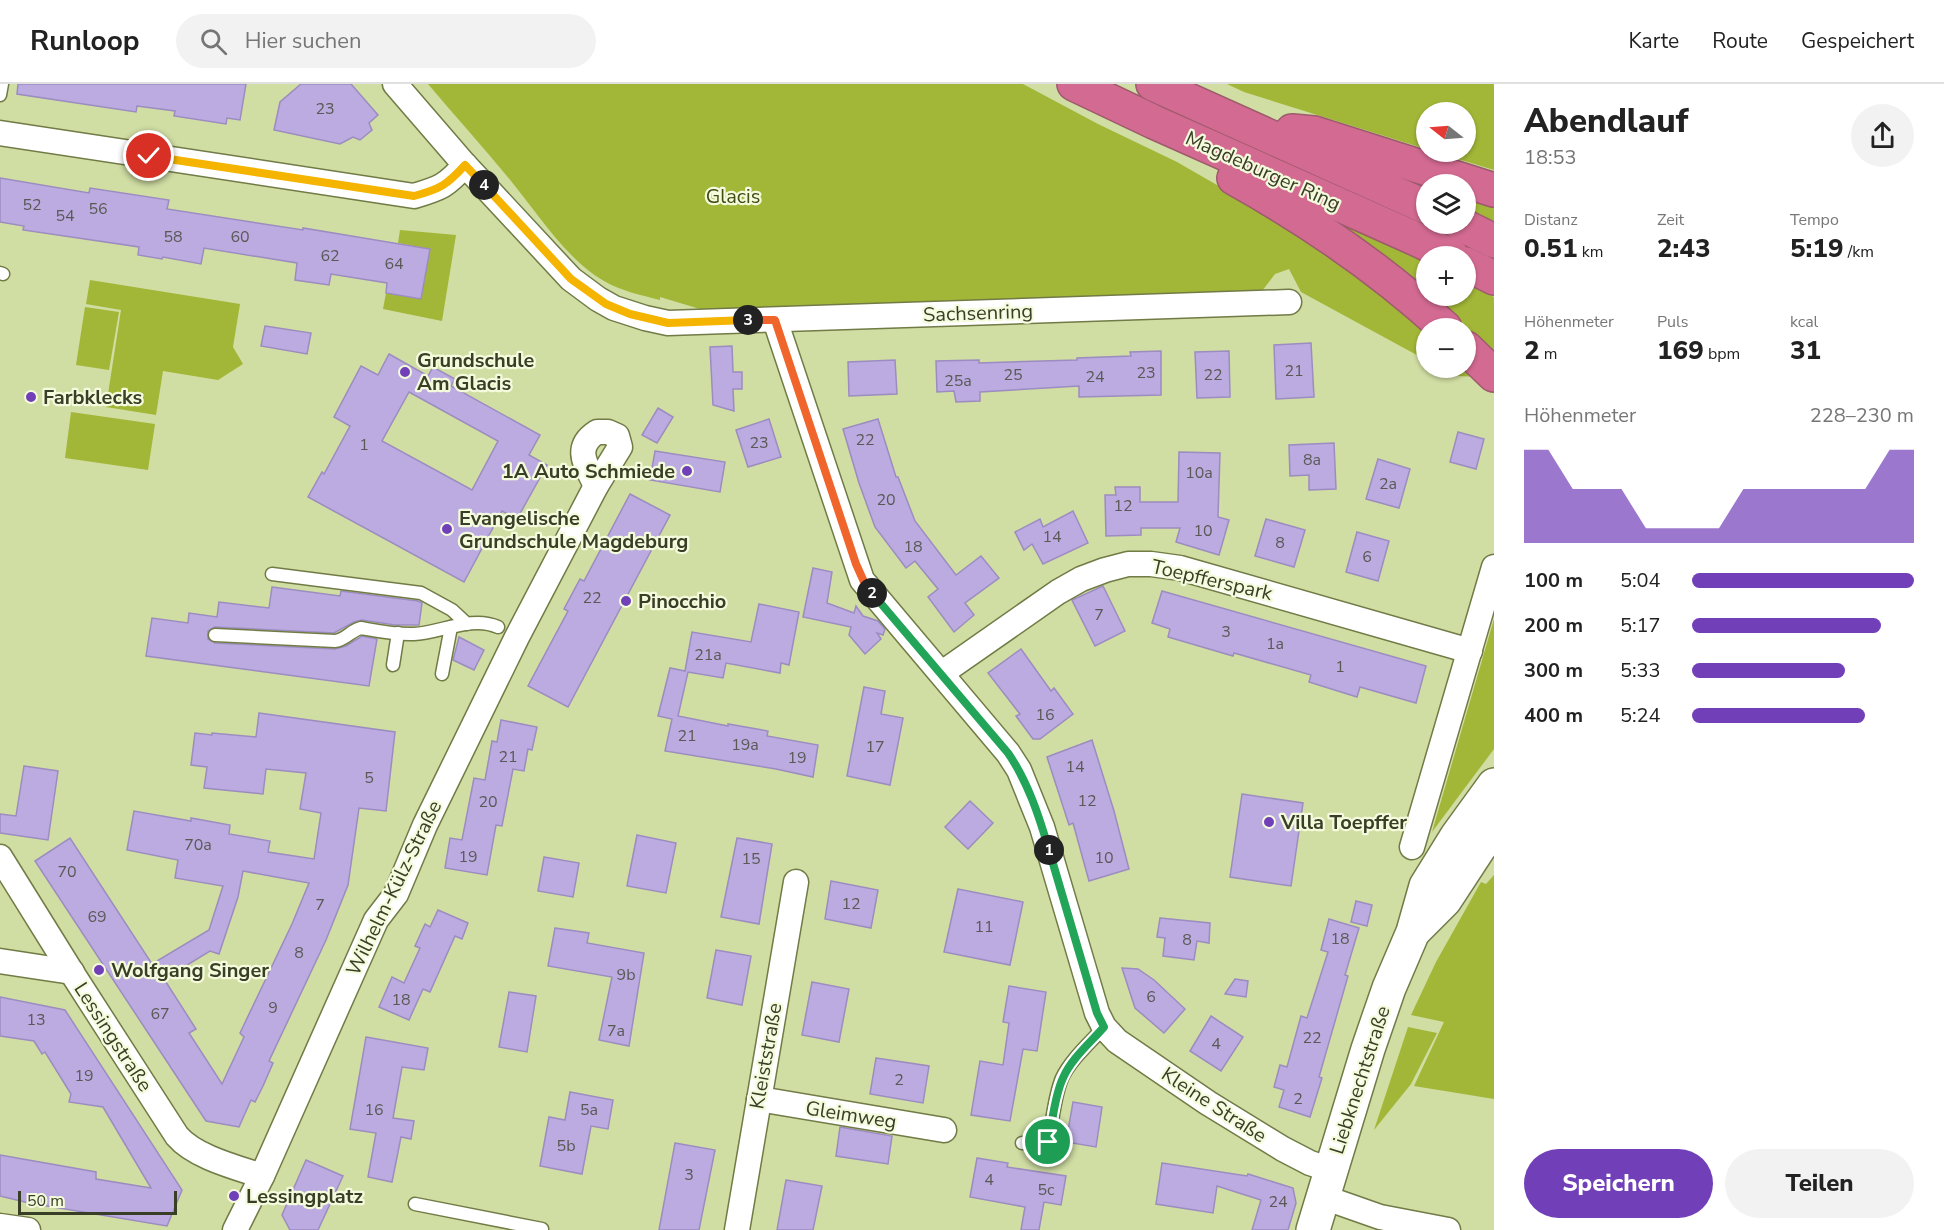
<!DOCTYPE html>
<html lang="de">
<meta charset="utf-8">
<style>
body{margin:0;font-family:"Nunito Sans",sans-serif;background:#f2f2f2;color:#222;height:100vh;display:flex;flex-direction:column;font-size:22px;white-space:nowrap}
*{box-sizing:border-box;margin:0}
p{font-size:20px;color:#767676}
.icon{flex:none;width:33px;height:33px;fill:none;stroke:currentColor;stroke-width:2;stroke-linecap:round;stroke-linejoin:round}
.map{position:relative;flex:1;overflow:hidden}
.sheet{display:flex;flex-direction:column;background:#fff;width:450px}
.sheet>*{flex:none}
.needle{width:39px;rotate:287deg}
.tools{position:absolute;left:1416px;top:18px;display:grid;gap:12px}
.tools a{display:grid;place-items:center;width:60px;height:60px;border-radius:50%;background:#fff;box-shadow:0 2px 4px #0004;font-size:30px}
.scale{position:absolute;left:18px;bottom:15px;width:159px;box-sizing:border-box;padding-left:6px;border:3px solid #393e26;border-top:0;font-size:16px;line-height:21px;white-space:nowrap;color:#393e26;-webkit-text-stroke:4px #f4fbdd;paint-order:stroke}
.pin{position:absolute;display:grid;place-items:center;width:51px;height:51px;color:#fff;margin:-26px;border:3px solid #fff;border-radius:50%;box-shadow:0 2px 6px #0007}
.km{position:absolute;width:30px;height:30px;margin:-15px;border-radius:50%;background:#222;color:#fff;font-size:16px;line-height:30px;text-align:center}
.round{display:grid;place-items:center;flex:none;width:63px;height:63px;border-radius:32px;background:#f2f2f2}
.summary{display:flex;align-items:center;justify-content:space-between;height:102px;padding:0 30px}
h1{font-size:33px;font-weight:800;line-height:45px}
.metrics{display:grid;grid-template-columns:repeat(3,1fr);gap:9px;height:102px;padding:6px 30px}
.metrics div{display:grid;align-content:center}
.metrics b{font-size:26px;font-weight:800}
.metrics small{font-size:16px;font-weight:400}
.metrics p{font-size:16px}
.chart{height:168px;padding:12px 30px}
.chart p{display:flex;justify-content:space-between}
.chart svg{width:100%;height:108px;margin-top:6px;fill:#7140b8;opacity:.7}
.button{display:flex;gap:12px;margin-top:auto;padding:12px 30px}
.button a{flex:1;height:69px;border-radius:36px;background:#7140b8;color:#fff;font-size:24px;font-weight:800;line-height:69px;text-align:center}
.button a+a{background:#f2f2f2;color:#222}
ul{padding:0 30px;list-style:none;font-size:20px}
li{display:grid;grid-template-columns:96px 72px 1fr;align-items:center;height:45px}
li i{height:15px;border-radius:8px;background:#7140b8}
header{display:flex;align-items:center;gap:36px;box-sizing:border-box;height:84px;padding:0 30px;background:#fff;border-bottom:2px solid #e0e0e0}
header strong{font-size:28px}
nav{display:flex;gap:33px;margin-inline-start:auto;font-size:21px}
.search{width:420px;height:54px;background:#f2f2f2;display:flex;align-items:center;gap:15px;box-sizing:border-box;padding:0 21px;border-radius:33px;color:#767676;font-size:22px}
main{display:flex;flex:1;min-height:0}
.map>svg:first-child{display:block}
.green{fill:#a2b637}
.building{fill:#bbabe1;stroke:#9c8cc0;stroke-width:1.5;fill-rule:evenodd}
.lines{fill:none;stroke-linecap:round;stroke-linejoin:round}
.lane-casing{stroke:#707b45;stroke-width:15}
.street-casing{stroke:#707b45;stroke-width:27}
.secondary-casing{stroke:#707b45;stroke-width:36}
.highway-casing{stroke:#9d5b6c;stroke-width:36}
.lane{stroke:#fff;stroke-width:12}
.street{stroke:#fff;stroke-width:24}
.secondary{stroke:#fff;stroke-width:33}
.highway{stroke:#d36a91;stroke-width:33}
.split-1-casing{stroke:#fff;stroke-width:12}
.split-2-casing{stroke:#fff;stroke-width:12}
.split-3-casing{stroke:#fff;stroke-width:12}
.split-4-casing{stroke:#fff;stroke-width:12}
.split-5-casing{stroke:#fff;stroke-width:12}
.split-1{stroke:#22a559;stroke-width:8}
.split-2{stroke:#22a559;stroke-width:8}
.split-3{stroke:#f0652b;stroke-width:8}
.split-4{stroke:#f5b400;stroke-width:8}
.split-5{stroke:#f5b400;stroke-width:8}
.poi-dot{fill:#7140b8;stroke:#f4fbdd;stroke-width:2}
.labels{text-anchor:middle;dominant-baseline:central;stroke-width:4.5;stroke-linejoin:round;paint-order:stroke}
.number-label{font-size:16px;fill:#5a5955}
.street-label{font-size:20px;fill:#393e26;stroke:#f4fbdd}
.park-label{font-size:20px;fill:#424b13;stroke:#f4fbdd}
.poi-label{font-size:20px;font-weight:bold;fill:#393e26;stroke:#f4fbdd;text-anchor:start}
</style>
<header>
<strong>Runloop</strong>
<div class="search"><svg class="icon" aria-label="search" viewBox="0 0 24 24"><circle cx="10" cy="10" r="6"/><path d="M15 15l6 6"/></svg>Hier suchen</div>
<nav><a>Karte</a><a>Route</a><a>Gespeichert</a></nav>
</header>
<main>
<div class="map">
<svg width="1494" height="1146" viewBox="0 0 1494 1146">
<rect width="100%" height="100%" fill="#d0dda3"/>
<g class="green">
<path d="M428,0H1023L1098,40L1177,78L1290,143L1426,245V276L1301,208L1289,185L1275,190L1262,207L700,225L660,213V216C641,211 621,207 604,197C567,176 538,130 511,97C484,64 455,32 428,0Z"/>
<path d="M1227,0H1494V86L1435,68H1466V28H1426V65L1244,8Z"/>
<path d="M1466,113L1494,121V141L1466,127Z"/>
<path d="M1322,128L1426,178V212H1466V197L1494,213V273L1466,247V244H1463L1440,223Z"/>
<path d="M400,146L456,151L442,237L383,225L386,209L421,215L430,165L398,159Z"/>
<path d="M90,196L240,220L233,263L243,280L218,296L163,287L156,331L106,323L121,226L86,220Z"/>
<path d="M85,223L119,228L109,286L76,281Z"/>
<path d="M1440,284H1466L1484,293L1455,292Z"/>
<path d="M71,328L155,340L148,386L65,374Z"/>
<path d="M1494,535V665L1432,748Z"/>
<path d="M1494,791V1015L1414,1002L1444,938L1411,931L1436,878L1481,798L1486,800Z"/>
<path d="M1408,943L1437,949L1411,1000L1374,1046Z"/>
</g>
<g class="building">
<path d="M18,0H246L240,36L227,34L226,40L174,32L175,27L137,22L136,28L17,10Z"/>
<path d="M301,0H351L378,31L369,39L372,46L360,56L353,53L340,60L274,46L280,18Z"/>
<path d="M0,94L89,109L90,104L169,116L167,125L303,146V144L430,165L421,215L386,209L387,199L331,190L329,201L295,196L297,179L204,164L201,180L163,173L162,175L138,171L139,163L23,146L24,142L0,138Z"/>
<path d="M265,242L311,249L307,270L261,262Z"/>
<path d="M1311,259L1314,313L1276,315L1274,261Z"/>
<path d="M732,262L733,288H742V305H733L734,327L713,321L710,263Z"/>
<path d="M1161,267V311L1079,313V302L980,308V317L956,318L954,307L937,308L936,277L979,276V279L1077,276V274L1131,272L1130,268Z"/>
<path d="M1229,267L1230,313L1197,314L1195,268Z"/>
<path d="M389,270L428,292L433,283L455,295L451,302L540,351L529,371L547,381L517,435L502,427L464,498L308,413L322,388L324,390L350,342L334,333L361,282L378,291ZM409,308L498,357L472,406L382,357Z"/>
<path d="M895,276L897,310L849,312L848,278Z"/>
<path d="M658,324L673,333L657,359L642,351Z"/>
<path d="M769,335L781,373L748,383L736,346Z"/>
<path d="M878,335L896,393H898L915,437L956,491L981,472L999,494L965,519L974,531L954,548L928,513L938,505L915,477L906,484L875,443L859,399L843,345Z"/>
<path d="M1458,348L1484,355L1476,385L1450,378Z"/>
<path d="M1334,359L1336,405L1309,406V391L1290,392L1289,361Z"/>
<path d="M655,367L725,378L720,408L650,396Z"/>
<path d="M1179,368L1220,369L1218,433L1229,436L1219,471L1176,458L1180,444H1141V451L1106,452L1105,411H1116L1115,403H1140V418H1178Z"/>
<path d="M1378,375L1410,385L1399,424L1366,415Z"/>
<path d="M630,410L670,431L568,623L528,602L568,527L564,525L580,495L584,497Z"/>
<path d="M1073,427L1088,459L1043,480L1032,460L1024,466L1015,448L1040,435L1043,443Z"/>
<path d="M1266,435L1305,446L1294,483L1255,472Z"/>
<path d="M1357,448L1389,457L1378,497L1346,488Z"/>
<path d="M813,484L832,488L827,519L854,529L856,522L863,532L878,537L885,545L883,551L877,549L881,555L865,570L849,551L851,543L803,533Z"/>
<path d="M1103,502L1125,547L1095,562L1072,516Z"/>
<path d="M272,503L340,512L341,507L418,517L422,519L419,541H395L362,536L354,538L334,549L215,543L208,547V555L215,559L335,565L346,562L362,552L377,555L369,602L146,572L152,534L188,539L189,529L217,533L219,518L269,524Z"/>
<path d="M1162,507L1426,582L1416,619L1360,603L1357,613L1309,598L1311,591L1234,569L1233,572L1168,553L1170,545L1152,539Z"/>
<path d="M759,520L799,528L789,581L781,579L780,589L726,579L723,594L688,588L678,632L728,642V640L768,647L767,652L818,661L813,693L776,685L665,667L672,635L658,632L670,584L685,587L692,548L751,558Z"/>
<path d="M459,553L484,566L474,586L453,576Z"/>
<path d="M1021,565L1051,607L1054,604L1073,630L1040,655H1033L1016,632L1020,630L988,589Z"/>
<path d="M864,603L885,607L881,630L903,634L890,701L847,692Z"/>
<path d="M259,629L395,648L386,727L359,724L348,801L326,856L269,977L273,979L263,1002L255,1018L251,1016L239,1043L206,1037L35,777L70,754L152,880L209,846L223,802L175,794L178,776L127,766L134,727L191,737V734L230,741L229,750L270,757L268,768L314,775L321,729L300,725L306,689L266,685L263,710L204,704L207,683L191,681L195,649L212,651V649L256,653ZM243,787L309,799L292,840L240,949L244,953L222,1000L189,949L196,945L164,895L210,867L219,870L238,813Z"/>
<path d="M501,636L537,643L532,666L528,665L524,687L513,685L502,742L496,741L487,791L445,784L450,754L462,756L474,694L485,696L492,657L497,658Z"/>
<path d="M1092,656L1114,727L1129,785L1089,797L1073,739L1069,741L1047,673Z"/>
<path d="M24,682L58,687L48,756L0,749V730L16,732Z"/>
<path d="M1242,710L1303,719L1291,802L1230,793Z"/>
<path d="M970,717L993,739L968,765L945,743Z"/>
<path d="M637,751L676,759L666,809L627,802Z"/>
<path d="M737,754L772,760L759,840L721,833Z"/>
<path d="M544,773L579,779L573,813L538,807Z"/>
<path d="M831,797L878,806L871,844L825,835Z"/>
<path d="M958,805L1023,818L1010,881L944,868Z"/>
<path d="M1356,817L1372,821L1367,842L1351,838Z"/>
<path d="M438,826L468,839L462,855L455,852L430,908L423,905L409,936L379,923L392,893L404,899L420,864L415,862L425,840L430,843Z"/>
<path d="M1160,834L1210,839L1209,859L1197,857L1194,876L1163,872L1165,854L1157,853Z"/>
<path d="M1329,835L1359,844L1345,891L1348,892L1319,993L1322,994L1310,1033L1279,1023L1284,1006L1274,1003L1280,981L1287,983L1301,932L1307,934L1328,868L1321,866Z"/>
<path d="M555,844L589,849L587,859L644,869L629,962L599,956L612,893L548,882Z"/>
<path d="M716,866L751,872L742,921L707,914Z"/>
<path d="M1122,884L1138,885L1154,896L1185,925L1164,949L1135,924Z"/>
<path d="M1235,895L1248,897L1246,913L1225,910Z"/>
<path d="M812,898L849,905L839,958L802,951Z"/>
<path d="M1009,902L1046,908L1037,967L1023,965L1010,1037L971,1031L980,977L1003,981L1009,939L1003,938Z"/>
<path d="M509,908L536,912L527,968L499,963Z"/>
<path d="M0,913L65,926L182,1106L167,1142L29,1119L0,1112V1071L96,1088V1095L151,1104L103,1023L69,1018L71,1010L45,968L42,970L34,957L0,952Z"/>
<path d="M1211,932L1243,953L1221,987L1190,967Z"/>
<path d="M366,953L428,964L424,986L402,983L393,1034L414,1037L411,1055L401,1053L392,1098L368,1093L376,1049L350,1045Z"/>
<path d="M876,974L929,982L923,1019L870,1010Z"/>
<path d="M570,1008L613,1016L608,1045L591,1042L582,1090L540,1082L549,1033L565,1036Z"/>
<path d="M1073,1018L1102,1023L1096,1063L1066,1058Z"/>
<path d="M840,1043L892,1052L888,1080L836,1072Z"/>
<path d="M675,1059L715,1066L699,1146H659Z"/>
<path d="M977,1074L1008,1079L1007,1083L1066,1092L1061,1121L1044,1118L1039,1146H1021L1025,1123L970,1113Z"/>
<path d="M306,1076L343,1092L318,1146H290L282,1131Z"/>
<path d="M1162,1079L1247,1092L1248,1090L1293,1104L1296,1119L1288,1146H1252L1261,1116L1217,1102L1213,1129L1156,1120Z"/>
<path d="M786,1096L822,1102L813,1146H777Z"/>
</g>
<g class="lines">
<g class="lane-casing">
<g id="lane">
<path d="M0,11L2,0"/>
<path d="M0,189L3,190"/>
<path d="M272,490L421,509L452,526L467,540"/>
<path d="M215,551L335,557C346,556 351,546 361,544C378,547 397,551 414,550C440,549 472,531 498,543"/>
<path d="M393,581L398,549"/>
<path d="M442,590L451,543"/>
<path d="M1022,1059L1043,1060L1048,1058C1053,1037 1054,1013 1062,994C1071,975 1090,959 1104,943"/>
<path d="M415,1120L542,1145"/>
</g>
</g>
<g class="street-casing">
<g id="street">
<path d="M395,0L465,81L571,195L598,215L614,224L645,234L668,239L1289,218"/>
<path d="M0,49L414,112C441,104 446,102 465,81"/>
<path d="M775,236L862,496L1008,669L1019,686L1042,743L1097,929L1104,943L1117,957L1208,1019L1283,1065L1310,1079L1331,1086"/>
<path d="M597,348H608L617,352L620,363L596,402C587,382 572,364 597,348Z"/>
<path d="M942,589L1058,508L1081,495L1105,486L1128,480H1151L1180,484L1470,567"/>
<path d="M1412,763L1494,483"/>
<path d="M0,773L74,892L177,1052C195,1073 235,1083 262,1092"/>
<path d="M0,877L72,888"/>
<path d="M759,1015L944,1046"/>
<path d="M1323,1113L1380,1133L1448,1146"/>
<path d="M0,1142L28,1146"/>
<path d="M235,1146L262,1092L376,836L396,810L425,741L517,553L596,402"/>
<path d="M737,1146L796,798"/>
</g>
</g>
<g class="secondary-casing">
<g id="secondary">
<path d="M1416,845L1445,816L1479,764L1494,744"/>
<path d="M1313,1146L1368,965L1389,904L1413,848L1426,802L1457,752L1494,701"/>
</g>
</g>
<g class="highway-casing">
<g id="highway">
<path d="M1074,0L1154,38L1414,154L1452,172"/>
<path d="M1153,0L1426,123"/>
<path d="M1292,47L1314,49L1494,106"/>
<path d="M1234,94C1309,136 1382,186 1445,244"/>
<path d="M1460,140L1494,157"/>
<path d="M1466,180L1494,194"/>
<path d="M1466,264L1494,291"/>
</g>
</g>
<use href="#lane" class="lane"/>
<use href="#street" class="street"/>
<use href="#secondary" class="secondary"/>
<use href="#highway" class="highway"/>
</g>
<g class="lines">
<g class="split-1-casing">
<path id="split-1" d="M1048,1058C1053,1037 1054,1013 1063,994C1071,975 1090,959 1104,943L1097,929L1049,766"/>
</g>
<g class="split-2-casing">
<path id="split-2" d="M872,509L1008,669C1028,698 1039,732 1049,766"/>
</g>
<g class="split-3-casing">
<path id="split-3" d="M748,236H775L856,480L865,500L872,509"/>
</g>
<g class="split-4-casing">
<path id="split-4" d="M484,101L571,195L606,220L630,230L668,239L748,236"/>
</g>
<g class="split-5-casing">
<path id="split-5" d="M149,72L414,112C440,105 447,101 465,81L484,101"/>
</g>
<use href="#split-1" class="split-1"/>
<use href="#split-2" class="split-2"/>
<use href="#split-3" class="split-3"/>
<use href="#split-4" class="split-4"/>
<use href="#split-5" class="split-5"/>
</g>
<g class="poi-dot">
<circle cx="405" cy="288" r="6"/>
<circle cx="31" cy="313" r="6"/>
<circle cx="687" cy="387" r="6"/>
<circle cx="447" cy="445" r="6"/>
<circle cx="626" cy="517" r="6"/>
<circle cx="1269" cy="738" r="6"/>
<circle cx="99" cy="886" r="6"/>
<circle cx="234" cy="1112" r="6"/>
</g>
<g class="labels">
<g class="number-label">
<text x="325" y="25">23</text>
<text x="32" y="121">52</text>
<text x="98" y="125">56</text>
<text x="65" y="132">54</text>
<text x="173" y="153">58</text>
<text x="240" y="153">60</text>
<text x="330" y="172">62</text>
<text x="394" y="180">64</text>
<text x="1294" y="287">21</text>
<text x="1146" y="289">23</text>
<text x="1013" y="291">25</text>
<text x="1213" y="291">22</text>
<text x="1095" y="293">24</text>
<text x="958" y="297">25a</text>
<text x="865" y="356">22</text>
<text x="759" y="359">23</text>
<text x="364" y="361">1</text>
<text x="1312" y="376">8a</text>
<text x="1199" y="389">10a</text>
<text x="1388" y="400">2a</text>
<text x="886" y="416">20</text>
<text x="1123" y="422">12</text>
<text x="1203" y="447">10</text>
<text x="1052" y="453">14</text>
<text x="1280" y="459">8</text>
<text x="913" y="463">18</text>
<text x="1367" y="473">6</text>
<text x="592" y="514">22</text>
<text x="1099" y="531">7</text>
<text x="1226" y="548">3</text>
<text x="1275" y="560">1a</text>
<text x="708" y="571">21a</text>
<text x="1340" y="583">1</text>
<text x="1045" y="631">16</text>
<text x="687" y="652">21</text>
<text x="745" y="661">19a</text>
<text x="875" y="663">17</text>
<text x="508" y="673">21</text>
<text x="797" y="674">19</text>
<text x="1075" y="683">14</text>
<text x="369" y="694">5</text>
<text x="1087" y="717">12</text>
<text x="488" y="718">20</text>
<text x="198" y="761">70a</text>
<text x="468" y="773">19</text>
<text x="1104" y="774">10</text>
<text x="751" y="775">15</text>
<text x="67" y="788">70</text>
<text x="851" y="820">12</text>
<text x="320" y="821">7</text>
<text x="97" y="833">69</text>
<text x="984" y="843">11</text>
<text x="1340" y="855">18</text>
<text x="1187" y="856">8</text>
<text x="299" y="869">8</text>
<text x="626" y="891">9b</text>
<text x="1151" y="913">6</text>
<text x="401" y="916">18</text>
<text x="273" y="924">9</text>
<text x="160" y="930">67</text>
<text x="36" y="936">13</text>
<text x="616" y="947">7a</text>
<text x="1312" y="954">22</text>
<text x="1216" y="960">4</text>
<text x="84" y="992">19</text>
<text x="899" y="996">2</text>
<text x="1298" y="1015">2</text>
<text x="374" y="1026">16</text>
<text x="589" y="1026">5a</text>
<text x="566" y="1062">5b</text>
<text x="689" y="1091">3</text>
<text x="989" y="1096">4</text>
<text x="1046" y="1106">5c</text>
<text x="1278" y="1118">24</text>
</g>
<g class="street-label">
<text transform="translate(1263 87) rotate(24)">Magdeburger Ring</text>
<text transform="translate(978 229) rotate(-2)">Sachsenring</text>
<text transform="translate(1212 496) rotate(13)">Toepfferspark</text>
<text transform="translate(394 804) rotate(-64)">Wilhelm-Külz-Straße</text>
<text transform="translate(113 953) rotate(57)">Lessingstraße</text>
<text transform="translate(766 972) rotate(-80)">Kleiststraße</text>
<text transform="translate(1360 996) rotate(-72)">Liebknechtstraße</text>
<text transform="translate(1214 1021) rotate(33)">Kleine Straße</text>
<text transform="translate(851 1031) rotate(9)">Gleimweg</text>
</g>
<g class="park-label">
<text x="733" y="112">Glacis</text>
</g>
<g class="poi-label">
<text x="417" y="276">Grundschule<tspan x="417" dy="23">Am Glacis</tspan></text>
<text x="43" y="313">Farbklecks</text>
<text x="675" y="387" text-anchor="end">1A Auto Schmiede</text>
<text x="459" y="434">Evangelische<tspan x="459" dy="23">Grundschule Magdeburg</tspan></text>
<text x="638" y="517">Pinocchio</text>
<text x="1281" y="738">Villa Toepffer</text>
<text x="111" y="886">Wolfgang Singer</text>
<text x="246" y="1112">Lessingplatz</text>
</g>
</g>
</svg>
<div class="tools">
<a><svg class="needle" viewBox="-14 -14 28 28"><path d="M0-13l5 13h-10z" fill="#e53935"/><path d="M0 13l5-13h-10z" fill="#767676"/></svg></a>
<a><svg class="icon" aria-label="layers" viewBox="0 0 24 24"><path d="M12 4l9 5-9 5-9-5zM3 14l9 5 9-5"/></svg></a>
<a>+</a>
<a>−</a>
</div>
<div class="scale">50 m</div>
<div class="pin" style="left:1048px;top:1058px;background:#1e9e55"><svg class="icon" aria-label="arrive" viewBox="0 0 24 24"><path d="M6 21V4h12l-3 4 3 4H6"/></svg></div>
<div class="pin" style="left:149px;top:72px;background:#d93025"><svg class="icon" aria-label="check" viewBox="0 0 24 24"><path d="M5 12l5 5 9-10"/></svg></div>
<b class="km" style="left:1049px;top:766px">1</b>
<b class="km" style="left:872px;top:509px">2</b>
<b class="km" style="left:748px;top:236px">3</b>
<b class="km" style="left:484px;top:101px">4</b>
</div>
<section class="sheet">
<div class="summary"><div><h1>Abendlauf</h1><p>18:53</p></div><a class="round"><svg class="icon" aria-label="share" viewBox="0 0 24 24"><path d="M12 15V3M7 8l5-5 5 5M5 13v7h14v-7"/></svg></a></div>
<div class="metrics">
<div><p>Distanz</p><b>0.51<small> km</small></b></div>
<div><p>Zeit</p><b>2:43</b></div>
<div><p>Tempo</p><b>5:19<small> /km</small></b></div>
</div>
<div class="metrics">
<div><p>Höhenmeter</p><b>2<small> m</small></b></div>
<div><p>Puls</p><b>169<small> bpm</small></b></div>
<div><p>kcal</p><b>31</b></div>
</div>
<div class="chart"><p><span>Höhenmeter</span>228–230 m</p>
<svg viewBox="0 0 160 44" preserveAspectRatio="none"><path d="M0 44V6L10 6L20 22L30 22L40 22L50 38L60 38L70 38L80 38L90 22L100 22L110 22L120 22L130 22L140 22L150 6L160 6V44z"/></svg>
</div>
<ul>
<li><b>100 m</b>5:04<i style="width:100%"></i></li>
<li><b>200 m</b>5:17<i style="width:85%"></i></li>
<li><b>300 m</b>5:33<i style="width:69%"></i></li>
<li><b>400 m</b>5:24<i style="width:78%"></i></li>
</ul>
<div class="button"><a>Speichern</a><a>Teilen</a></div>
</section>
</main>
